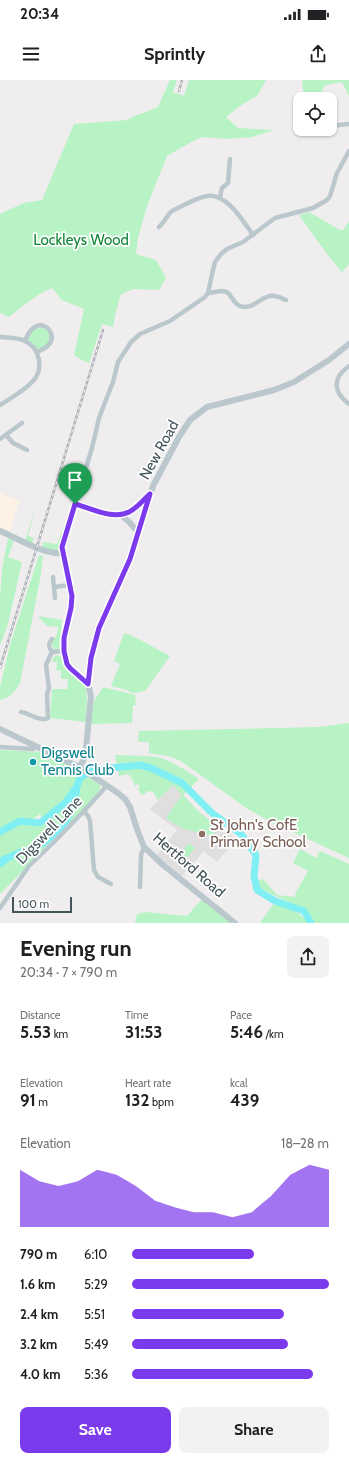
<!DOCTYPE html>
<meta charset="utf-8">
<style>
body{margin:0;font-family:Cabin,sans-serif;background:#f2f2f2;color:#202124;height:100vh;display:flex;flex-direction:column;font-size:15px;white-space:nowrap}
*{box-sizing:border-box;margin:0}
p{font-size:13px;color:#757577}
.icon{flex:none;width:22px;height:22px;fill:none;stroke:currentColor;stroke-width:2;stroke-linecap:round;stroke-linejoin:round}
.map{position:relative;height:843px;overflow:hidden}
.sheet{display:flex;flex-direction:column;background:#fff;flex:1}
.sheet>*{flex:none}
.tools{position:absolute;left:293px;top:12px;display:grid;gap:8px}
.tools a{display:grid;place-items:center;width:44px;height:44px;border-radius:8px;background:#fff;box-shadow:0 1px 3px #0004;font-size:20px}
.scale{position:absolute;left:12px;bottom:10px;width:60px;box-sizing:border-box;padding-left:4px;border:2px solid #44555c;border-top:0;font-size:11px;line-height:14px;white-space:nowrap;color:#44555c;-webkit-text-stroke:3px #fff;paint-order:stroke}
.pin{position:absolute;display:grid;place-items:center;width:34px;height:34px;color:#fff;margin:-41px -17px;border-radius:50% 50% 50% 0;rotate:-45deg;box-shadow:0 0 4px #0007}
.pin .icon{rotate:45deg}
.round{display:grid;place-items:center;flex:none;width:42px;height:42px;border-radius:8px;background:#f2f2f2}
.overview{display:flex;align-items:center;justify-content:space-between;height:68px;padding:0 20px}
h1{font-size:22px;font-weight:700;line-height:30px}
.metrics{display:grid;grid-template-columns:repeat(3,1fr);gap:6px;height:68px;padding:4px 20px}
.metrics div{display:grid;align-content:center}
.metrics b{font-size:17px;font-weight:700}
.metrics small{font-size:11px;font-weight:400}
.metrics p{font-size:11px}
.chart{height:112px;padding:8px 20px}
.chart p{display:flex;justify-content:space-between}
.chart svg{width:100%;height:72px;margin-top:4px;fill:#7c3aed;opacity:.7}
.cta{display:flex;gap:8px;margin-top:auto;padding:8px 20px}
.cta a{flex:1;height:46px;border-radius:8px;background:#7c3aed;color:#fff;font-size:16px;font-weight:700;line-height:46px;text-align:center}
.cta a+a{background:#f2f2f2;color:#202124}
ul{padding:0 20px;list-style:none;font-size:13px}
li{display:grid;grid-template-columns:64px 48px 1fr;align-items:center;height:30px}
li i{height:10px;border-radius:5px;background:#7c3aed}
.status{display:flex;justify-content:space-between;align-items:center;height:28px;padding:0 20px;background:#fff;direction:ltr}
.status svg{height:11px;fill:currentColor}
header{display:flex;justify-content:space-between;align-items:center;height:52px;padding:0 20px;background:#fff;font-size:18px;font-weight:700}
.map>svg:first-child{display:block}
.commercial{fill:#fdf2e4}
.education{fill:#e1dee0}
.green{fill:#b7f3c4;fill-rule:evenodd}
.water{fill:#80eff4}
.lines{fill:none;stroke-linecap:round;stroke-linejoin:round}
.river{stroke:#80eff4;stroke-width:7}
.minor{stroke:#bac8ce;stroke-width:4.5}
.tertiary{stroke:#bac8ce;stroke-width:6}
.rail-casing{stroke:#afb4b9;stroke-width:2.5}
.rail{stroke:#fff;stroke-width:1;stroke-dasharray:3;stroke-linecap:butt}
.route-casing{stroke:#fff;stroke-width:8}
.route{stroke:#7c3aed;stroke-width:5}
.culture-dot{fill:#0f9aa8;stroke:#fff;stroke-width:1.5}
.education-dot{fill:#8d6e63;stroke:#fff;stroke-width:1.5}
.labels{text-anchor:middle;dominant-baseline:central;stroke-width:3.5;stroke-linejoin:round;paint-order:stroke}
.park-label{font-size:15px;fill:#0e8435;stroke:#fff}
.street-label{font-size:15px;fill:#44555c;stroke:#fff}
.culture-label{font-size:15px;fill:#0d838f;stroke:#fff;text-anchor:start}
.education-label{font-size:15px;fill:#785e54;stroke:#fff;text-anchor:start}
</style>
<div class="status"><b>20:34</b><svg viewBox="0 0 49 12"><path d="M0 12V9h3v3zM5 12V6h3v6zM10 12V3h3v9zM15 12V0h3v12zM26 1h20v11H26zM47 4h2v5h-2z"/></svg></div>
<header><svg class="icon" aria-label="menu" viewBox="0 0 24 24"><path d="M4 6h16M4 12h16M4 18h16"/></svg>Sprintly<svg class="icon" aria-label="share" viewBox="0 0 24 24"><path d="M12 15V3M7 8l5-5 5 5M5 13v7h14v-7"/></svg></header>
<div class="map">
<svg width="349" height="843" viewBox="0 0 349 843">
<rect width="100%" height="100%" fill="#f0edee"/>
<path class="commercial" d="M0,413L19,421L10,451L0,447Z"/>
<path class="education" d="M173,705L199,732L236,759L217,782L204,771L181,797L156,776L177,750L150,729Z"/>
<g class="green">
<path d="M170,0H177L173,12L184,16L189,0H266L257,16L240,26L226,37L238,48L274,50L252,57L227,59L202,57L193,61L167,76L147,126L138,158L136,174L156,180L166,198L159,210L134,209L121,214L116,231L113,247L102,244L89,283L82,280L74,275L84,229L62,220L52,208C36,214 23,226 9,237L0,233V134L24,123L42,120L74,44L128,40L130,38L158,27Z"/>
<path d="M302,0H349V16L342,2L325,5L318,19H304Z"/>
<path d="M309,132L340,150H343L349,141V184L342,192L330,178L299,135Z"/>
<path d="M37,247C49,248 52,253 48,264L38,269L27,259L29,254Z"/>
<path d="M36,426L28,456L34,458L32,463L25,461Z"/>
<path d="M67,438L69,439L60,468L56,471L42,467L43,462L57,464Z"/>
<path d="M8,458L14,460L8,477L22,482L8,544L0,566V517L2,490Z"/>
<path d="M39,475L43,476L41,494L20,603C15,612 10,618 0,620V607L10,565Z"/>
<path d="M38,536L62,540L59,569L55,570L51,564L57,554L58,547L47,546Z"/>
<path d="M124,553L131,555L170,576L145,611L132,613L127,610L111,606L120,584L114,581Z"/>
<path d="M56,575L62,577C67,592 76,592 84,604C89,612 86,632 86,642L50,638L52,609H67L68,599H61V591L56,590L57,582H53L52,580Z"/>
<path d="M103,607L135,615L136,625H133L132,643L90,644L94,621Z"/>
<path d="M349,643V778L275,744L246,728L181,681L168,676L149,673V662H138L139,651L318,647Z"/>
<path d="M0,670L43,672L80,690L76,698L81,691L101,706C94,727 70,740 56,756C37,776 19,795 0,814ZM40,734L44,741L40,744L29,742Z"/>
<path d="M115,675C129,676 144,675 157,677C172,681 186,690 199,699L183,715L199,732L219,747L212,756L210,755L209,756L202,751L199,753L181,748L166,738L182,715L173,705L158,720L153,712L149,711L142,715L138,709L140,707L138,704L135,706L131,697L128,694L119,696Z"/>
<path d="M189,763L195,768L186,779L180,775Z"/>
<path d="M300,769L316,778L320,771L349,784V843H313L305,830L259,808L257,801L263,799L277,815L296,817L295,814L308,791L293,783Z"/>
<path d="M202,819L231,843H135L137,834L145,832L187,836Z"/>
<path d="M275,822C287,827 301,832 308,843H260Z"/>
</g>
<path class="water" d="M9,776L7,783L0,788V780Z"/>
<g class="lines">
<g class="river">
<path d="M0,752L20,741L40,743L65,723L77,706L80,698L92,690L140,685L151,688L182,703L212,733L241,754L256,775L254,796L257,810L275,821L304,831L311,843"/>
<path d="M42,764C65,747 74,735 77,707"/>
<path d="M0,781L21,772L36,768"/>
</g>
<g class="minor">
<path d="M330,46L349,44"/>
<path d="M220,117L222,108L228,103L230,79"/>
<path d="M159,147C165,142 167,135 172,131C183,126 195,118 207,116C227,113 243,141 253,155"/>
<path d="M208,213L222,211L227,212C232,216 233,222 238,225C251,232 259,218 270,216C276,215 281,218 286,220"/>
<path d="M0,257C8,258 17,257 25,261C40,268 44,289 33,301C24,311 11,318 0,325"/>
<path d="M25,261C36,231 58,251 50,263C47,268 41,270 37,272"/>
<path d="M349,286C332,298 333,312 349,324"/>
<path d="M6,355L13,363L27,370"/>
<path d="M0,359L22,343"/>
<path d="M75,424L92,368L99,338L113,302L118,282L131,262L140,254L170,241L205,217L208,213L213,190L215,182L221,174L227,169L243,162L275,138L313,128L327,120L330,116L337,93L349,71"/>
<path d="M53,497L55,518"/>
<path d="M55,507L69,505"/>
<path d="M52,572L64,571"/>
<path d="M21,632C30,633 39,642 48,638L47,614L49,608L46,585L52,572C49,568 47,564 52,559"/>
<path d="M0,667L33,669L36,667"/>
<path d="M60,672H85"/>
<path d="M84,731L88,736L90,741L94,790L98,797L111,804"/>
<path d="M140,807L141,775L144,767"/>
<path d="M0,828L29,786L53,763L84,731L104,709"/>
</g>
<g class="tertiary">
<path d="M121,435L134,429L150,414"/>
<path d="M0,451C18,458 43,475 63,473"/>
<path d="M88,604L91,578L99,548L130,479L153,406L179,357L190,340L207,327L274,310L294,302L329,280L349,264"/>
<path d="M0,649L79,687L118,713L125,719L130,727L137,749L144,767L163,785L235,843"/>
<path d="M79,687L83,681L86,669L91,616L88,604L75,593L67,583L64,571V563L65,552L71,528L72,516L62,467L75,424L111,435H121L129,442L138,452"/>
</g>
<g class="rail-casing">
<g id="rail">
<path d="M179,11L182,0"/>
<path d="M0,588L103,250"/>
</g>
</g>
<use href="#rail" class="rail"/>
</g>
<g class="lines">
<g class="route-casing">
<path id="route" d="M150,414L130,479L99,548L91,578L88,604L70,588L67,584L64,571V558L71,528L72,516L62,467L75,424C90,428 113,440 129,432C137,428 143,420 150,414Z"/>
</g>
<use href="#route" class="route"/>
</g>
<circle class="culture-dot" cx="33" cy="682" r="4"/>
<circle class="education-dot" cx="202" cy="754" r="4"/>
<g class="labels">
<g class="park-label">
<text x="81" y="160">Lockleys Wood</text>
</g>
<g class="street-label">
<text transform="translate(159 370) rotate(-61)">New Road</text>
<text transform="translate(49 750) rotate(-46)">Digswell Lane</text>
<text transform="translate(189 785) rotate(41)">Hertford Road</text>
</g>
<g class="culture-label">
<text x="41" y="673">Digswell<tspan x="41" dy="17">Tennis Club</tspan></text>
</g>
<g class="education-label">
<text x="210" y="745">St John's CofE<tspan x="210" dy="17">Primary School</tspan></text>
</g>
</g>
</svg>
<div class="tools">
<a><svg class="icon" aria-label="locate" viewBox="0 0 24 24"><circle cx="12" cy="12" r="6"/><path d="M12 2v4M12 18v4M2 12h4M18 12h4"/></svg></a>
</div>
<div class="scale">100 m</div>
<div class="pin" style="left:75px;top:424px;background:#1e9e55"><svg class="icon" aria-label="arrive" viewBox="0 0 24 24"><path d="M6 21V4h12l-3 4 3 4H6"/></svg></div>
</div>
<section class="sheet">
<div class="overview"><div><h1>Evening run</h1><p>20:34 · 7 × 790 m</p></div><a class="round"><svg class="icon" aria-label="share" viewBox="0 0 24 24"><path d="M12 15V3M7 8l5-5 5 5M5 13v7h14v-7"/></svg></a></div>
<div class="metrics">
<div><p>Distance</p><b>5.53<small> km</small></b></div>
<div><p>Time</p><b>31:53</b></div>
<div><p>Pace</p><b>5:46<small> /km</small></b></div>
</div>
<div class="metrics">
<div><p>Elevation</p><b>91<small> m</small></b></div>
<div><p>Heart rate</p><b>132<small> bpm</small></b></div>
<div><p>kcal</p><b>439</b></div>
</div>
<div class="chart"><p><span>Elevation</span>18–28 m</p>
<svg viewBox="0 0 160 44" preserveAspectRatio="none"><path d="M0 44V9L10 16L20 19L30 16L40 9L50 12L60 19L70 28L80 32L90 35L100 35L110 38L120 35L130 25L140 12L150 6L160 9V44z"/></svg>
</div>
<ul>
<li><b>790 m</b>6:10<i style="width:62%"></i></li>
<li><b>1.6 km</b>5:29<i style="width:100%"></i></li>
<li><b>2.4 km</b>5:51<i style="width:77%"></i></li>
<li><b>3.2 km</b>5:49<i style="width:79%"></i></li>
<li><b>4.0 km</b>5:36<i style="width:92%"></i></li>
</ul>
<div class="cta"><a>Save</a><a>Share</a></div>
</section>
